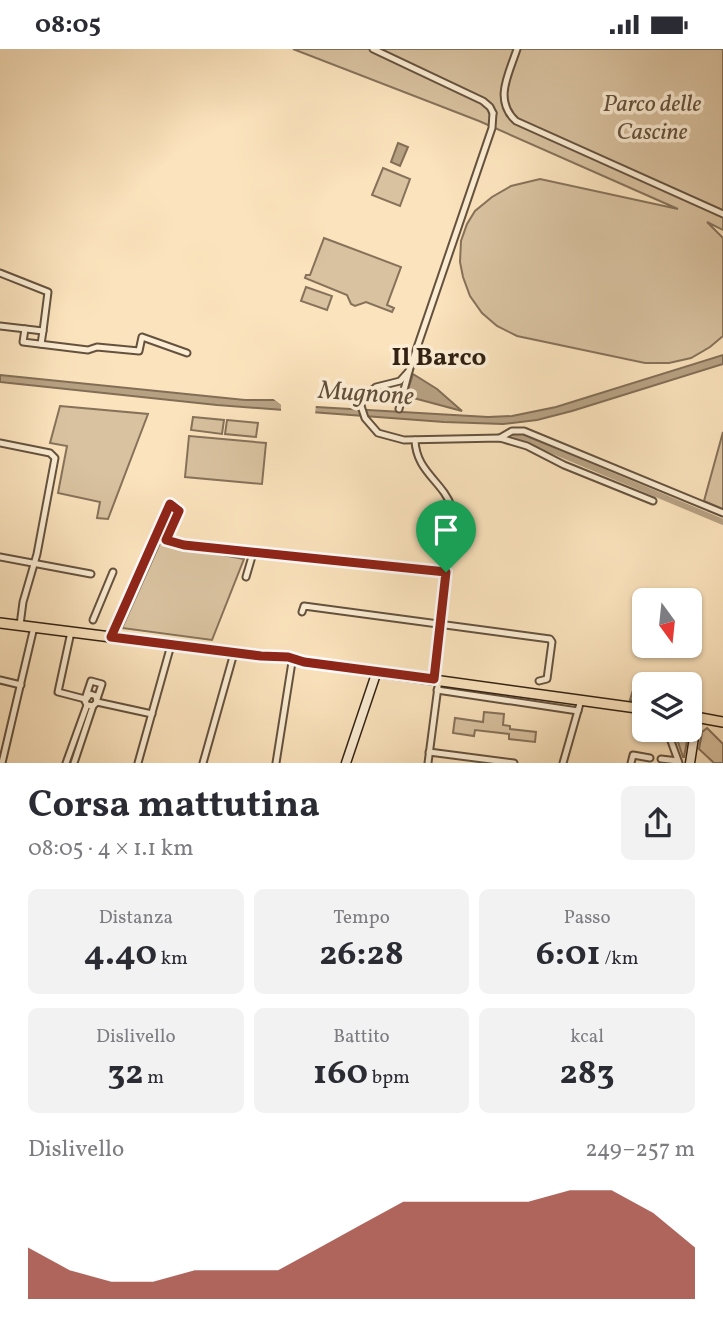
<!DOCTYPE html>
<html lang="it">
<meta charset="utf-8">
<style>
body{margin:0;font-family:Vollkorn,serif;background:#f2f2f3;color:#2b2b33;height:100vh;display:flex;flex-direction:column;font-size:26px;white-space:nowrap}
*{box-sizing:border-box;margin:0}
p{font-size:23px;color:#7c7c81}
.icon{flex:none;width:38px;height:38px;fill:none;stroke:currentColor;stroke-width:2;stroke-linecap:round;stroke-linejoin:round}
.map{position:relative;height:714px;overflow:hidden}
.sheet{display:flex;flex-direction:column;background:#fff;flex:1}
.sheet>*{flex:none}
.needle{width:46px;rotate:165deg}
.buttons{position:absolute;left:632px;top:539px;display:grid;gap:14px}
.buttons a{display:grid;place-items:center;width:70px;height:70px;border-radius:10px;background:#fff;box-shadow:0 2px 5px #0004;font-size:35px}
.pin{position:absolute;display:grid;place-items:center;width:60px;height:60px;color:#fff;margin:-72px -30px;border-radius:50% 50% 50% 0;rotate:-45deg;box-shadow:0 0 7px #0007}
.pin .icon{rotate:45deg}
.round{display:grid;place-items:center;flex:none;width:74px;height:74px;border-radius:10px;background:#f2f2f3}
.summary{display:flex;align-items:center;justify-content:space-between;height:119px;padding:0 28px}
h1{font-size:38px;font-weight:700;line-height:52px}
.metrics{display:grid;grid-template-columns:repeat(3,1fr);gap:10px;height:119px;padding:7px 28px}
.metrics div{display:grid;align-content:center;border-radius:10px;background:#f2f2f3;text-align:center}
.metrics b{font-size:35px;font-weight:700}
.metrics small{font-size:19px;font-weight:400}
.metrics p{font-size:19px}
.chart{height:196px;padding:14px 28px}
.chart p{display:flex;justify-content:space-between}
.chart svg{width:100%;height:126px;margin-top:7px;fill:#8f2418;opacity:.7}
.status{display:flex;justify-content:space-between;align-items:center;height:49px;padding:0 35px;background:#fff;direction:ltr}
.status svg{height:19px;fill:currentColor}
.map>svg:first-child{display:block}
.green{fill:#d9c2a0;stroke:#86725a;stroke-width:2}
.water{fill:#b7a183;stroke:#826e56;stroke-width:2}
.pier{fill:#fbe3bd}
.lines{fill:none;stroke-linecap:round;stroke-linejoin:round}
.canal{stroke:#b7a183;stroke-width:6}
.street-casing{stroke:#64523e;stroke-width:9}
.secondary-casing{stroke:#322113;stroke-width:11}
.primary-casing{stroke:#322113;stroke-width:12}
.street{stroke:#fcedd4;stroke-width:5}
.secondary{stroke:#fcedd4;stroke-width:8}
.primary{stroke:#fbe3bd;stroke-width:9}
.route-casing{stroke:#fff;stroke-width:14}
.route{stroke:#8f2418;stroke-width:9}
.labels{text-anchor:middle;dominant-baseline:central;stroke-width:7;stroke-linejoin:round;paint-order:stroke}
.park-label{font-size:24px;font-style:italic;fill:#64513d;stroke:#fcedd4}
.neighbourhood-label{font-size:26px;font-weight:bold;fill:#322113;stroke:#fcedd4}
.water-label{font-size:26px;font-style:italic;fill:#614e3a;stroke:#fcedd4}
</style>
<div class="status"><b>08:05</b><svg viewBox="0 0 49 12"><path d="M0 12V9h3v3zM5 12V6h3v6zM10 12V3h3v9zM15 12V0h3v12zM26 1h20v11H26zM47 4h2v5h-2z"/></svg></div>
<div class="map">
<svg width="723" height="714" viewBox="0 0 723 714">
<rect width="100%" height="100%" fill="#fbe3bd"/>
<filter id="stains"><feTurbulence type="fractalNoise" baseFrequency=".00286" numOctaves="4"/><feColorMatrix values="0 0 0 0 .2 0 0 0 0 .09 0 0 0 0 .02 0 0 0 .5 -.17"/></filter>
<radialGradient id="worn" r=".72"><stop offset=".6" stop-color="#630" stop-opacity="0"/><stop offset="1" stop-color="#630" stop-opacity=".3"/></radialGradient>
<g class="green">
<path d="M293,0H723V181L707,173L723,189V287L710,298L691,309L669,314H645L517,287L497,277L482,264L470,247L463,228L460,213L461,192L467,175L475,162L492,148L511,137L540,130L678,160L479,72Z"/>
<path d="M383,119L410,130L400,157L372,146Z"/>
<path d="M324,189L401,218L387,256L394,259L392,263L366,253L355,257L351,255L347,246L305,229L306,226H310Z"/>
<path d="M306,238L332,247L327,261L301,252Z"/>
<path d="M60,357L148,365L108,470L97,469L100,453L58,444L67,397L50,394Z"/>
<path d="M193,368L224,371L222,385L191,381Z"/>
<path d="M227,371L258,374L256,388L225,385Z"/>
<path d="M723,383V460L704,452Z"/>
<path d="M189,387L266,394L262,435L185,428Z"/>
<path d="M160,494L244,510L212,591L122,579Z"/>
<path d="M639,633L648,635H644V653L630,651L634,638Z"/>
<path d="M484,663L504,665L503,676L510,677V680L536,683L535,693L509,690V685L475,681L474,687L453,684L455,669L483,673Z"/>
<path d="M707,679L723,695V714H714L699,700L702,683Z"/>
<path d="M674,681H689L684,708H683Z"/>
</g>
<g class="water">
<path d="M398,94L408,98L400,117L391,113Z"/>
<path d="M723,306V315L572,362L537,371L503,375L444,373L217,356L0,333V326L245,351H276L282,356L488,368L512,367L556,358Z"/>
<path d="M413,325L437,340L462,362L406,347Z"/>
</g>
<path class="pier" d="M271,348L278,349L283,352L316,354L315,367L281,363V356Z"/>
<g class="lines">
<path class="canal" d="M515,386L723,473"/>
<g class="street-casing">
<g id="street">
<path d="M373,0L483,52L490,58L493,64"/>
<path d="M517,0C509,25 493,51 516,72L723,165"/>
<path d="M0,224L48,243L43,282"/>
<path d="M0,277L43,282L41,295"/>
<path d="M25,280L23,293L88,301L97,298L139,302L142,288L187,304"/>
<path d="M409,322L400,332L376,338L363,348L361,357L365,369L378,384L404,391L500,389L527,397L564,416L653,452"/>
<path d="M399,360L409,322L492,79L493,64"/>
<path d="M500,389L512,382H524L723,464"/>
<path d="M415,391C416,423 443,432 452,459L434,630"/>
<path d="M0,394L50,404L55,409L37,505L23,553L20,576"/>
<path d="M155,489L190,497L446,523"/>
<path d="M0,508L91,525"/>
<path d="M246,528L253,504"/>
<path d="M302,563L304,557L550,590L552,593L547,630L539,632"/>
<path d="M93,571L113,523"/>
<path d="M71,583L58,643L85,650"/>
<path d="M111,588L170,455L179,462L166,491"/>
<path d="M0,631L21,636"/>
<path d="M437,641L578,662"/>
<path d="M86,647L91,632L102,635L97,650"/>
<path d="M97,653L152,665"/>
<path d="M667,681L679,714"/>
<path d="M429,703L514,714"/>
<path d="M661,710L678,712"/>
<path d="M2,714L34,578"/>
<path d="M66,714L87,656"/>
<path d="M74,714L93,657L97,653L96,647L90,645L85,652L87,656L93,657"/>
<path d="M138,714L171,596"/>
<path d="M203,714L234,604"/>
<path d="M276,714L292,613"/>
<path d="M428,714L439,630"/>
<path d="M563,714L581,651"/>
<path d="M631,714L633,706L650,709"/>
</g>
</g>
<g class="secondary-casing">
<g id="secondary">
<path d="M346,714L377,622"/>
<path d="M690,714L697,669"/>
</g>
</g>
<g class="primary-casing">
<g id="primary">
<path d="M0,574L261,607L286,608L304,613L644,660"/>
<path d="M690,667L723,673"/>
</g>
</g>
<use href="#street" class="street"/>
<use href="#secondary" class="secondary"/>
<use href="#primary" class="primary"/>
</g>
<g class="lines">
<g class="route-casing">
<path id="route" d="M170,455L179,462L166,491L184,496L446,523L434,630L304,613L288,608L261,607L111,588Z"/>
</g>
<use href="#route" class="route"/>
</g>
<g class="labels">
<g class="park-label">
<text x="652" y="56">Parco delle<tspan x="652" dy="28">Cascine</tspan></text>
</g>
<g class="neighbourhood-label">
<text x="439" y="309">Il Barco</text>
</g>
<g class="water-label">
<text transform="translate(366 345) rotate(4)">Mugnone</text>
</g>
</g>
<rect width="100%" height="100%" filter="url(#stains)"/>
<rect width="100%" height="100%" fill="url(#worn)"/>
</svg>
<div class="buttons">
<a><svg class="needle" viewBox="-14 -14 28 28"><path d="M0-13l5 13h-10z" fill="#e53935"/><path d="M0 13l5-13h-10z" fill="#7c7c81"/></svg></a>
<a><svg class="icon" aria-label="layers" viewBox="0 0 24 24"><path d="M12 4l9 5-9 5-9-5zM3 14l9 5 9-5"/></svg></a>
</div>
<div class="pin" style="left:446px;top:523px;background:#1e9e55"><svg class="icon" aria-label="arrive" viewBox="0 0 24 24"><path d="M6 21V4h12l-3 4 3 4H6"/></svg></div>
</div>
<section class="sheet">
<div class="summary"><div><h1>Corsa mattutina</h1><p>08:05 · 4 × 1.1 km</p></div><a class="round"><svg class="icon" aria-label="share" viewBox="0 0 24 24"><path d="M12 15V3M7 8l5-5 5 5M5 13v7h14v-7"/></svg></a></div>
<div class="metrics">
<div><p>Distanza</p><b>4.40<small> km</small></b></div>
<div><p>Tempo</p><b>26:28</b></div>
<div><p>Passo</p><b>6:01<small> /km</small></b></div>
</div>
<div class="metrics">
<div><p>Dislivello</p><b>32<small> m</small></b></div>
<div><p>Battito</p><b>160<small> bpm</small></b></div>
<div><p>kcal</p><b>283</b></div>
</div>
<div class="chart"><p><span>Dislivello</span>249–257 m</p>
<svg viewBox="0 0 160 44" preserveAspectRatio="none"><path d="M0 44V26L10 34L20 38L30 38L40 34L50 34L60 34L70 26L80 18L90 10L100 10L110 10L120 10L130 6L140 6L150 14L160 26V44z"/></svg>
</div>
</section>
